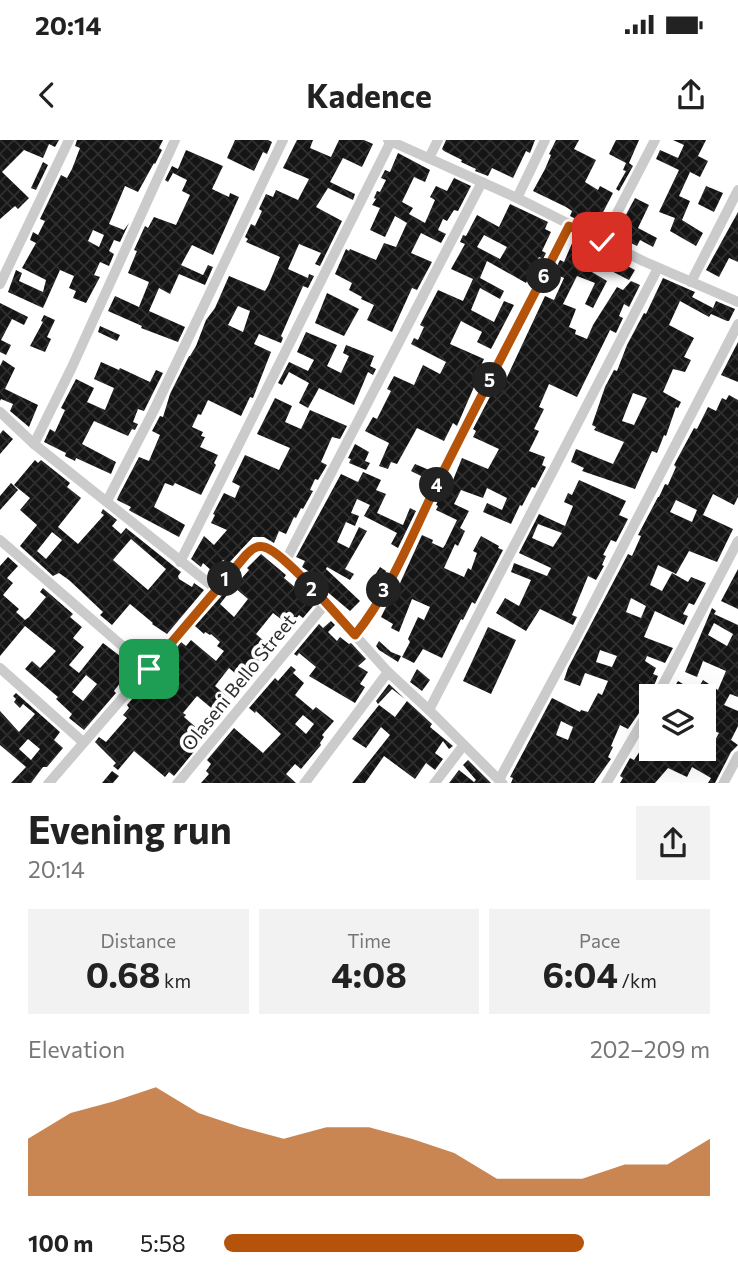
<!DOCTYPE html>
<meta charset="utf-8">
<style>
body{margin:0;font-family:Commissioner,sans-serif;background:#f2f2f2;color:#222;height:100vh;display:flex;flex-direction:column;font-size:26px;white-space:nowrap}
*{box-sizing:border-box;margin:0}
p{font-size:23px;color:#767676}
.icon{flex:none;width:38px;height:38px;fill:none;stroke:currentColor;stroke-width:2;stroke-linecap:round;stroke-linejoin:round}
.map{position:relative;height:643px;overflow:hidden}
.details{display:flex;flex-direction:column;background:#fff;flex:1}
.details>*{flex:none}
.buttons{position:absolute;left:639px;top:544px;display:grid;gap:14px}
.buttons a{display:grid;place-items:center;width:77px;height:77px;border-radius:0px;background:#fff;box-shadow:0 7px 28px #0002;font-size:35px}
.pin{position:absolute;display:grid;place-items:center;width:60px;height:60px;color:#fff;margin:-30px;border-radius:14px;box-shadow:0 4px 10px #0006}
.km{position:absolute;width:35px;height:35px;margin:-18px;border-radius:50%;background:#222;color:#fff;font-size:19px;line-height:35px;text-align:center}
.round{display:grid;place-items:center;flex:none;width:74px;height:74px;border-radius:0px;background:#f2f2f2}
.overview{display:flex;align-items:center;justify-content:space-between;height:119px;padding:0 28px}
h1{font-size:38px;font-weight:700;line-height:52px}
.metrics{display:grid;grid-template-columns:repeat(3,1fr);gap:10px;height:119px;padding:7px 28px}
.metrics div{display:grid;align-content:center;border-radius:0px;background:#f2f2f2;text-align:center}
.metrics b{font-size:35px;font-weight:700}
.metrics small{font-size:19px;font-weight:400}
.metrics p{font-size:19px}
.chart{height:196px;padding:14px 28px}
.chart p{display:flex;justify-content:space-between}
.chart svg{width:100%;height:126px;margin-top:7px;fill:#b45309;opacity:.7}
ul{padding:0 28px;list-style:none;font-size:23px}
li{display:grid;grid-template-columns:112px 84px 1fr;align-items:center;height:52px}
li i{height:18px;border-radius:9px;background:#b45309}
.status{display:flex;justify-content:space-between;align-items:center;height:49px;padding:0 35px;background:#fff;direction:ltr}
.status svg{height:19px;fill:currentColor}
header{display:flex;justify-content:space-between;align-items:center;height:91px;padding:0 28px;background:#fff;font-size:32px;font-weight:700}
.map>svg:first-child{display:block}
.building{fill:url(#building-cross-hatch);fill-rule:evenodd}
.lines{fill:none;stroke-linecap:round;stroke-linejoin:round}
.minor{stroke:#cbcbcb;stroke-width:10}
.route-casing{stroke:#fff;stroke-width:14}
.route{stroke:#b45309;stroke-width:9}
.labels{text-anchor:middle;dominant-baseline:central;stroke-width:7;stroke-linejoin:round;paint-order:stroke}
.street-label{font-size:19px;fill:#2e2e2e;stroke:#fff}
</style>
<div class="status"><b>20:14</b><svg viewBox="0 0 49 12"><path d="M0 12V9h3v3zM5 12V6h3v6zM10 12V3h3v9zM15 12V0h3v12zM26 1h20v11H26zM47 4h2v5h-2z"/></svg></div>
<header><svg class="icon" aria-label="back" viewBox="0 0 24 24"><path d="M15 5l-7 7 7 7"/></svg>Kadence<svg class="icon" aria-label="share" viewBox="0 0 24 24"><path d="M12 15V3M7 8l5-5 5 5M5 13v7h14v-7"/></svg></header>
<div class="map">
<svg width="738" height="644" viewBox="0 0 738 644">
<defs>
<pattern id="building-cross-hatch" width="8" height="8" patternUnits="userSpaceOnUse" patternTransform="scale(1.75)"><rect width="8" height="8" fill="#151515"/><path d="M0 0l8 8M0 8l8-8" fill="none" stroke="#2f2f2f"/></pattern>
</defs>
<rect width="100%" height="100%" fill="#fff"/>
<g class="building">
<path d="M0,0H59L55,7L49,4L43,18L24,10L2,32L29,58L18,69L15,66L0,79Z"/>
<path d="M77,0H163L159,8L162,10L155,24L154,23L138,52L125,46L109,84L124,90L129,83L120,102L114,100L109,111L114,114L109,126L100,122L94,135L100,137L86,163L73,158L76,151L69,148L74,136L60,130L43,168L8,152L16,130L22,133L19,141L43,152L46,140L22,128L36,103L30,100L33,92L38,95L45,81L40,79L61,35L67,38L72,29L80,8L75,6ZM93,90L104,95L99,107L88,101Z"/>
<path d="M235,0H268L272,2L267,14L263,12L254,31L227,18Z"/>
<path d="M297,0H313L310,8L331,17L339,0H364L373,4L362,27L343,18L330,42L355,54L353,60L328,48L316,67L342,81L320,126L315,124L321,113L299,104L288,129L308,138L309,134L314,136L308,148L303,146L299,155L281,196L283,198L281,203L259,194L254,204L271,212L253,258L250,257L241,276L208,260L201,275L198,274L192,287L203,292L201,296L205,297L200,307L218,315L214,323L216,325L201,355L175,343L173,346L165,343L154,367L185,385L179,397L132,372L129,370L131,367L117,360L118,357L139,317L149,321L160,295L152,291L160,276L163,277L170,254L189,216H190L196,206L206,180L215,168L229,136L265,151L268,146L280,117L246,102L248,99L245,97L251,84L255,86L262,71L259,69L266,54L273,57L276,50L298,60L309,39L283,28ZM238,166L250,171L243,192L228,185Z"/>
<path d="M446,0H535L530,13L526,11L513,38L492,28L488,36L475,31L476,29L461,22L462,20L444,11L442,9Z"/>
<path d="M556,0H579L574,9L596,20L585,42L598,50L600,46L613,53L598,82L591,79L588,85L570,76L572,71L566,67L533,51L545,29L551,15L549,14Z"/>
<path d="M616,0H639L629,23L633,26L619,51L616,49L626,31L623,30L626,23L609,14Z"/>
<path d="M673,0H706L698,16L708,21L700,37L690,32L679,56L690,61L682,80L703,93L696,106L670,91L675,78L659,72L679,30L656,19L660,10L678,18L684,5Z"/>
<path d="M186,10L223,26L212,49L229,57L230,53L239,57L213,115L192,105L181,125L203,135L208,125L213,127L205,145L179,134L170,154L159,148L149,171L185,187L178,202L141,188L142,186L108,171L115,156L139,167L149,142L128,133L137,111L134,110L145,86L148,88L154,77L176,85L190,55L182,51L187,40L173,33L168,42L165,40L172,26L178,29Z"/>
<path d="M398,13L430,30L425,42L414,37L402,62L413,68L409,74L425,83L435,60L430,57L436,46L447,51L454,38L471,46L458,71L454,70L447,81L443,79L438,90L446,94L441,103L421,93L411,113L432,122L417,150L412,148L392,192L367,180L374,165L361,159L362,157L349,150L352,143L335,134L346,109L349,111L350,109L376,120L384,103L396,107L407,83L395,76L385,97L370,90L380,68L372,65L376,59L374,58L377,51L380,52L386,40L381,38L385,30L390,32Z"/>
<path d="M43,22L48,25L36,50L31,48Z"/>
<path d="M706,46L723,53L714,72L698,64Z"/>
<path d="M635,58L649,65L638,88L657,98L653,107L640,100L637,106L615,95Z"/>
<path d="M510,64L548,82L545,89L551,92L542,111L546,113L543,119L539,117L526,143L487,121L480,138L504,151L500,159L480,148L471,170L494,182L504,161L514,165L491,209L477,202L482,192L461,181L450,204L484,219L476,236L481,239L477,248L474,247L457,286L453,283L444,301L417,288L397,324L391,322L388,329L379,326L389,303L365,291L373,277L377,279L391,251L387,249L394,236L414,245L423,225L440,234L446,222L411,204L414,198L418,200L424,187L420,185L438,150L463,161L473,139L451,129L465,104L460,102L463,95L466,96L477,75L499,87ZM484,95L507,107L500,119L477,107Z"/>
<path d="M738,72V122L729,118L719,137L706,130Z"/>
<path d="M573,101L610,116L611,114L619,118L618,121L635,130L629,140L584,117L580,125L607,141L593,168L585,164L595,143L577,136L563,164L576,169L569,187L576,190L575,194L587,199L593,185L617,147L623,150L631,141L640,145L629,167L624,164L619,176L623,178L616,193L610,190L577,257L549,244L539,267L544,269L534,289L539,291L529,311L545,317L542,325L546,327L535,348L532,347L522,366L520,365L511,384L483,372L487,363L502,370L507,358L487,348L483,358L461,350L454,364L469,371L460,388L465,391L458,406L455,404L444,428L464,437L468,428L471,430L477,413L473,411L481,396L499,406L498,408L503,410L475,464L472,462L463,480L461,479L442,518L423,509L414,523L402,517L410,502L408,499L418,477L424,480L430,467L412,459L399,492L391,488L393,484L381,477L393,453L395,454L422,395L433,400L432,403L443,408L445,405L457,380L436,370L438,366L436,365L446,343L451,345L462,318L488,329L499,309L473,297L476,291L473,289L494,249L500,252L545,156L554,160L564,138L553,133L560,120L564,122Z"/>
<path d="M663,138L695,152L692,157L713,168L716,161L735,169L729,181H727L711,174L709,177L680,161L669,185L694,198L684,217L691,220L685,232L673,229L663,252L681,262L678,268L676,267L666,296L664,295L657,313L652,311L635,349L582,331L584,328L571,322L576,309L613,324L624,302L594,290L596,287L592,285L605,247L614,230L617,231L627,205L644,173L646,174ZM633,253L647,258L634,285L622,281Z"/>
<path d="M327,153L359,169L344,196L315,183Z"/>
<path d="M0,163L28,177L24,185L12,179L1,200L11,205L6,215L0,212Z"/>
<path d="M44,175L55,180L47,197L51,199L45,212L30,206L43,182L41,181Z"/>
<path d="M100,186L120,195L117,201L98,192Z"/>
<path d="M306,192L337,205L327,226L341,233L349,216L343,213L346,205L374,216L370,226L376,229L373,235L368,232L354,265L319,248L308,268L299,263L309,243L289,232L282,245L278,243L289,222L308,231L314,220L297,212Z"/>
<path d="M738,202V242L721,235Z"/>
<path d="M3,220L15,228L5,249L38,265L29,287L10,271L13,264L1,259L0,261V226Z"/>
<path d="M101,222L119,230L120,228L150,242L156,230L163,233L144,271L138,269L133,282L138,284L135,290L132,289L128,296L94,281L82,304L116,322L111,334L76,318L75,321L65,316L66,313L44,302L50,289L55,292L65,270L61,268L76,239L94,248L87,262L105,270L114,248L94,239Z"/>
<path d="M729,255L738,260V357L734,365L713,354L703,375L733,389L717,422L689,411L676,434L658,425L650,445L662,451L672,433L688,442L691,437L706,443L694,465L689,463L683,474L688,476L684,485L655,471L644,497L673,508L665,523L647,516L645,521L656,528L653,534L658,536L648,560L628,589L620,585L611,606L613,607L608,617L611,619L594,643H511L513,638L510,637L552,558L580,572L581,570L588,572L598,553L602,555L608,541L585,533L580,546L564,540L568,528L628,414L632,416L641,396L638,395L658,357H659L665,344L668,345L676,327L674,325L694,288L697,289L708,267L716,271L722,258L726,260ZM676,360L697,370L692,382L670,372ZM631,458L646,466L641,478L626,472ZM600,510L617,516L612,527L596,522ZM561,581L573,587L568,600L556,595Z"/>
<path d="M275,258L292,266L285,282L301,289L310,270L347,286L340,299L332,297L321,322L327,325L318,340L315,339L310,350L313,351L303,369L301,368L296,378L294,377L286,394L279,391L274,403L264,397H253L228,424L223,420L213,432L203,423L201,427L191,419L204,396L214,405L227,390L211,383L215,375L213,374L224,353L235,358L240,346L232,342L245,315L279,330L290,308L257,294Z"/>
<path d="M3,290L13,299L0,314V294Z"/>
<path d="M355,304L369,312L365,321L370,323L366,330L349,323L351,319L348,318Z"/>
<path d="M35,320L38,323L41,320L70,343L67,347L81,358L58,387L78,404L104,375L101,373L103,369L117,380L112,386L121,394L126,388L181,432L178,436L179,439L192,447L194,443L204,450L167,494L152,484L153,483L130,464L112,485L100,475L103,472L69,440L59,433L53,436L20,406L37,385L20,370L30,358L14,345ZM52,392L62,400L46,419L37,411ZM131,399L166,429L148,450L113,420Z"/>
<path d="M415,324L434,332L426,349L423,347L427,339L411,331Z"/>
<path d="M363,332L381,340L376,350L386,354L377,373L403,385L410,368L416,371L398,408L391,404L397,393L364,376L370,365L357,359L351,373L359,376L355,386L346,382L337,402L349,408L359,387L367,391L345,429L354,434L350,440L327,427L326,429L360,461L350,471L318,444L320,439L302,427L305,421L296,417L341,334L358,342Z"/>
<path d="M579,340L626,361L619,375L628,379L616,402L611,400L603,415L606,416L602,425L604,426L596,440L588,436L572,475L577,477L573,485L540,469L526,491L496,473L505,458L519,466L531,440L511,432L514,423L547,436L551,428L519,413L539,374L565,386L573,366L564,362L568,353L572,355ZM538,384L562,393L553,407L532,398Z"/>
<path d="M11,343L18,350L0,370V356Z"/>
<path d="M261,414L286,435L284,438L315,464L303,478L299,475L290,486L273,473L256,494L273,509L257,527L251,531L249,530L242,539L229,528L215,546L230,559L221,569L219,566L215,571L197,556L183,573L186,575L184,577L198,589L189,600L197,608L174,636L169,632L165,637L134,611L118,630L113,626L116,623L95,602L99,597L106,602L127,578L123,575L129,568L127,565L149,539L151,541L181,502L186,506L191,500L216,521L224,511L217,506L220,502L211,494L210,495L205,492L204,494L195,486L233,443L235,445L220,464L234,477L248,459L234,447L249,430L247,428Z"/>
<path d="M8,417L18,426L7,438L13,443L3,455L19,469L16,472L25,480L29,477L46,457L40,452L43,448L73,474L70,477L82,487L73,498L84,507L69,525L79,533L103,503L133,526L114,551L116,553L84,590L69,578L72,574L56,559L58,557L25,529L32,521L40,528L56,511L25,486L0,516V426ZM86,535L97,544L83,561L72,552Z"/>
<path d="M380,427L386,431L374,454L366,449Z"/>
<path d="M738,429V469L721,461Z"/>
<path d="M712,468L716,471L714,474L738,485V557L730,554L724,565L738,571V586L731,600L738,605L731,612L715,643H708L711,638L692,627L687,637L668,628L655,643H620L623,638L620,636L630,618L634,620L640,611L651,618L656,609H667L681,617L684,609H704V601L713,604L719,593L704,586L706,572L713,560L697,550L703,540L718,550L726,531L703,521L697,537L685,532ZM714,483L733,494L727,506L708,495Z"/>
<path d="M331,481L335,485L328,492L337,501L340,497L349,504L351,503L366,519L358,526L368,532L360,544L365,547L355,563L309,536L316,527L299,513L297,516L294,514L319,484L323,488Z"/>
<path d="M488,487L516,500L491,554L463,541Z"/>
<path d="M379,501L391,512L401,516L398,522L379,510L376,506Z"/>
<path d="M291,526L296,530L293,533L304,543L295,555L313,570L316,567L334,581L322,595L324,597L320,603L321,605L301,629L295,624L286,634L296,643H201L209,634L206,631L211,624L207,620L234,588L263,613L281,594L256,571L255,573L249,568L275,538L278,541ZM303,575L314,584L306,594L295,584Z"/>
<path d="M417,529L430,540L422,551L410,542Z"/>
<path d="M678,541L703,556H669Z"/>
<path d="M389,544L405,559L392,549L378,564L376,561Z"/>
<path d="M16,553L60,592L54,600L63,608L47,627H43L31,643H11L26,627L0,605V571L19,592L35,574L23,564L20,568L14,562L16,559L13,556ZM28,599L40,609L31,620L19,609Z"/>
<path d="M407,561L432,584L430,587L453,606L449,609L443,601L435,613L443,619L435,630L426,623L415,639L384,616L365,643H352L390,595L381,587L366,608L352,599L379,565L395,577Z"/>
<path d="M468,620L491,643H449L459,630L474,642L476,640L463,625Z"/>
<path d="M112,631L119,636L113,643H102Z"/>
</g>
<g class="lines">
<g class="minor">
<path d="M388,0L517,58L643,121L738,162"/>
<path d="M429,18L438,0"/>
<path d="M517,58L545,0"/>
<path d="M602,102L655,0"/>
<path d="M691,142L738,50"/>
<path d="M0,144L69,0"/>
<path d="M0,272L34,304L216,449"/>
<path d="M34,304L72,227L175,0"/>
<path d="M107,361L154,270L283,0"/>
<path d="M0,400L149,529"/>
<path d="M180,422L391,1"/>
<path d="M285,422L482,42"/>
<path d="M355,495C393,447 416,386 443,332C484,249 527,168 569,86"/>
<path d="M0,528L83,602"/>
<path d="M657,556L738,401"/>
<path d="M429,570L658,128"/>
<path d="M499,640L577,495L738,184"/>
<path d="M48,644L246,415L253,408L262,405L285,422L326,463L388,532L429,570L503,644"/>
<path d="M177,644L326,463"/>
<path d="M304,644L388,532"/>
<path d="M434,644L463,606"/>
<path d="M606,644L651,567"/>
<path d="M723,644L738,616"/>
</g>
</g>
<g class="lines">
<g class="route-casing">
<path id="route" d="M149,529L246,415C251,410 256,405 264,407C283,411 339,478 355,495C392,449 413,392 439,340C481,255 526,171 569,86L602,102"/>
</g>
<use href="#route" class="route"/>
</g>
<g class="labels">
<g class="street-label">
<text transform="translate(238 542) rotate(-51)">Olaseni Bello Street</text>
</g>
</g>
</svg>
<div class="buttons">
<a><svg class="icon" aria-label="layers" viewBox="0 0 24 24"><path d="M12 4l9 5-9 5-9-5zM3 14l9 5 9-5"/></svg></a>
</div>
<div class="pin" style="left:149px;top:529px;background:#1e9e55"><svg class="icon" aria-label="arrive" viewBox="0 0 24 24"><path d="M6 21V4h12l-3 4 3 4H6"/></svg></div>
<div class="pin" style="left:602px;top:102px;background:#d93025"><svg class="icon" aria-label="check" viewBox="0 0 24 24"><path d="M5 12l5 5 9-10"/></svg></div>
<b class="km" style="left:225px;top:439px">1</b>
<b class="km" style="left:312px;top:449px">2</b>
<b class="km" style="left:384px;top:450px">3</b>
<b class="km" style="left:437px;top:345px">4</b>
<b class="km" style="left:490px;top:240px">5</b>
<b class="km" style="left:544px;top:136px">6</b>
</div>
<section class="details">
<div class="overview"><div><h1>Evening run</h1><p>20:14</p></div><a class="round"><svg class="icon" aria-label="share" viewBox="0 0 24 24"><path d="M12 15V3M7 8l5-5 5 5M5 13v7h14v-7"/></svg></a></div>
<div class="metrics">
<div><p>Distance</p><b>0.68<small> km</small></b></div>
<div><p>Time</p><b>4:08</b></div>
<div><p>Pace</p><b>6:04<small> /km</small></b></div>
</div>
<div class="chart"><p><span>Elevation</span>202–209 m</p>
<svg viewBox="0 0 160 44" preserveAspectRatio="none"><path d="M0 44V24L10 15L20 11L30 6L40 15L50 20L60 24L70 20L80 20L90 24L100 29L110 38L120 38L130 38L140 33L150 33L160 24V44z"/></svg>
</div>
<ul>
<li><b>100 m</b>5:58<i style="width:74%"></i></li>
</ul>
</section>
